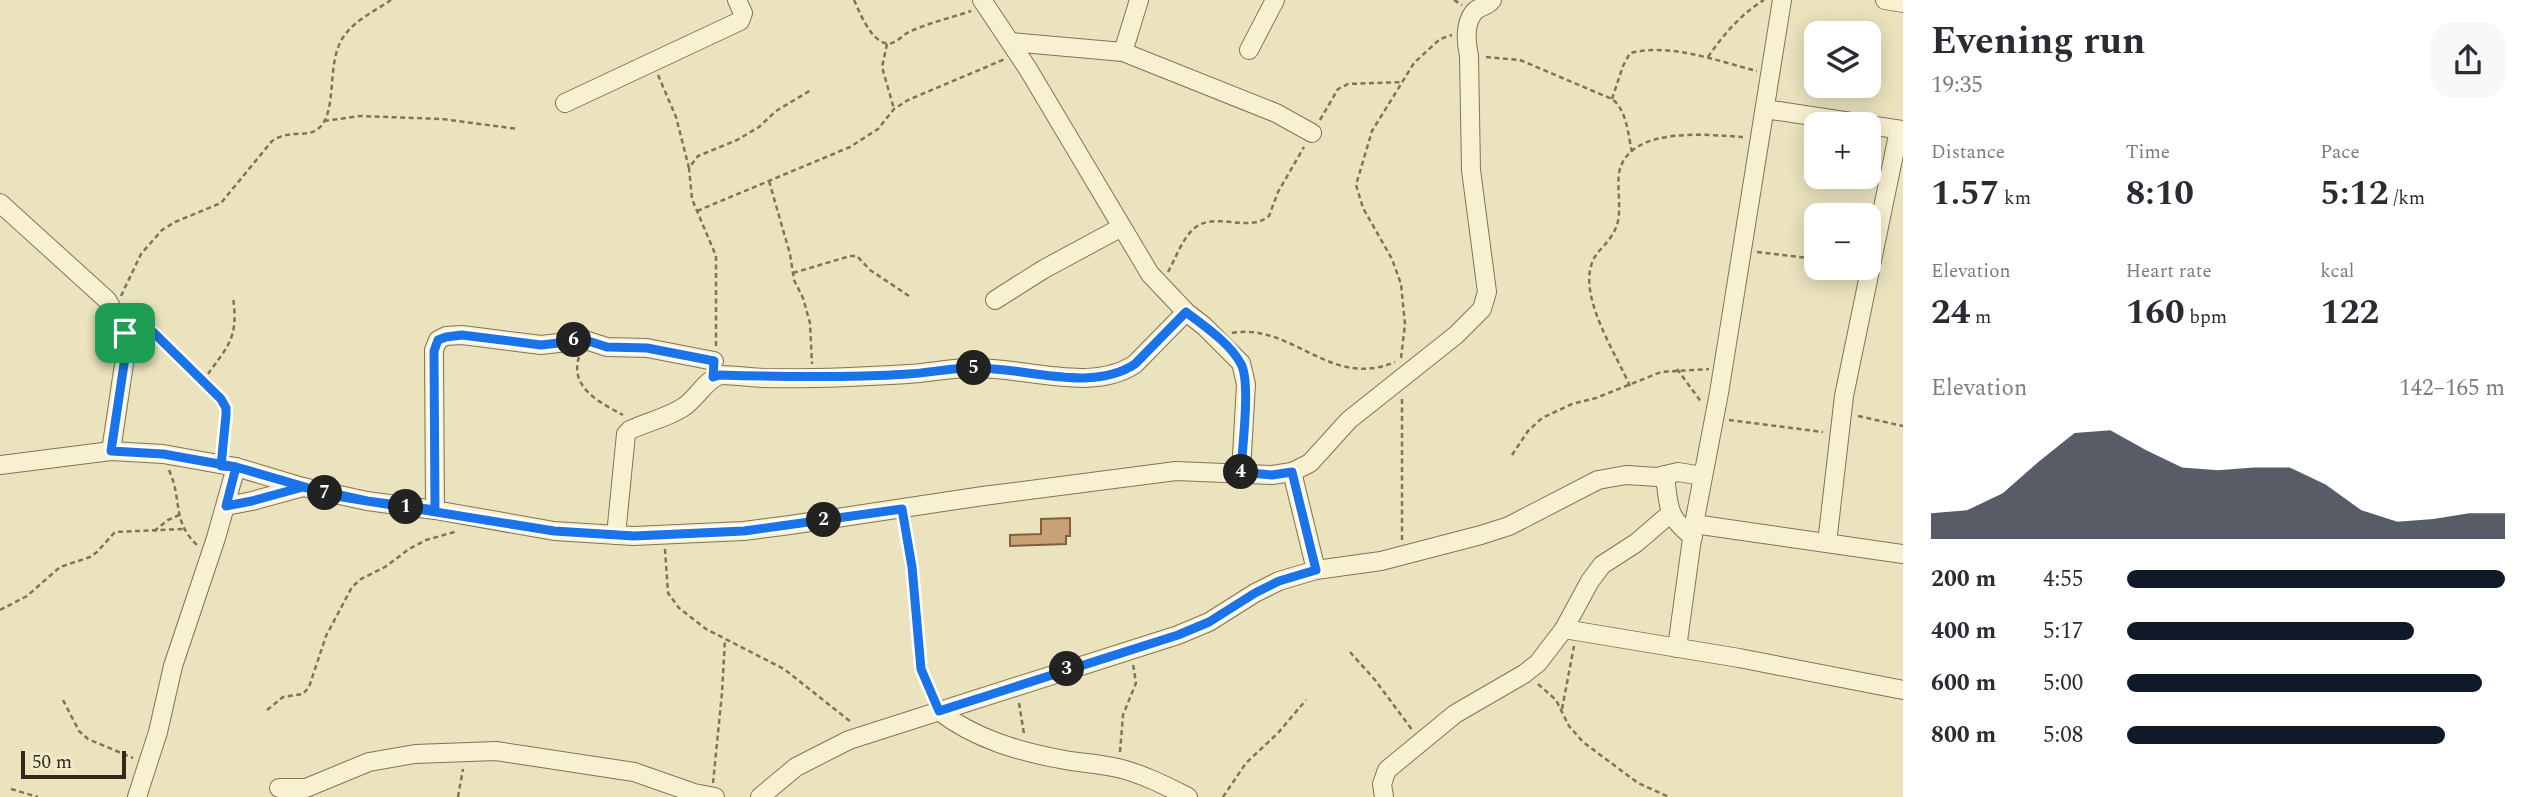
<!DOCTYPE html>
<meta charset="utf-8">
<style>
body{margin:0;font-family:Spectral,serif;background:#f7f7f7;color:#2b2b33;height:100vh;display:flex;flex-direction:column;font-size:26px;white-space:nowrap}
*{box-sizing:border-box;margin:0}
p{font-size:23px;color:#7c7c81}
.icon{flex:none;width:38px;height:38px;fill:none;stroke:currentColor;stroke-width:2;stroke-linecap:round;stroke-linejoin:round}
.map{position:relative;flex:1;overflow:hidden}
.sheet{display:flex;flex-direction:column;background:#fff;width:630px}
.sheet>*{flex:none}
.controls{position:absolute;left:1804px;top:21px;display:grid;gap:14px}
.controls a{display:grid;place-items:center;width:77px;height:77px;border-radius:14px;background:#fff;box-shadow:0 4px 18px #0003;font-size:35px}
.scale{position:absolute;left:21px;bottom:18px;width:105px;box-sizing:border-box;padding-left:7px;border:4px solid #32291c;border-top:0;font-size:19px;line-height:24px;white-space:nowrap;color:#32291c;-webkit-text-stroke:5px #f3eccd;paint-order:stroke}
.pin{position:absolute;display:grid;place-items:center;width:60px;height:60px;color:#fff;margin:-30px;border-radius:14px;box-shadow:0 4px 10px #0006}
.km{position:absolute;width:35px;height:35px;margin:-18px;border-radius:50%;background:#222;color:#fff;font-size:19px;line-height:35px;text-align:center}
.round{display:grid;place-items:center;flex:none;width:74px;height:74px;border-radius:21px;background:#f7f7f7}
.headline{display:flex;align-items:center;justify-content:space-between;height:119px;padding:0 28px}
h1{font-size:38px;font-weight:700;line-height:52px}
.stats{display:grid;grid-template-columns:repeat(3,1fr);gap:10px;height:119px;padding:7px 28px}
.stats div{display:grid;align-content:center}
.stats b{font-size:35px;font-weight:700}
.stats small{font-size:19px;font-weight:400}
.stats p{font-size:19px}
.chart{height:196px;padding:14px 28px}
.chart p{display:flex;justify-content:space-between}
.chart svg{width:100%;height:126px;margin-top:7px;fill:#111827;opacity:.7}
ul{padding:0 28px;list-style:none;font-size:23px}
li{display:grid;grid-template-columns:112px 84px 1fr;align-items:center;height:52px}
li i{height:18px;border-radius:9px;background:#111827}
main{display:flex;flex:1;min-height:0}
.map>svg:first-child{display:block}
.building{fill:#c8a175;stroke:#80603f;stroke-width:2}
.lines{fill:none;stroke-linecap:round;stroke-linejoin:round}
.street-casing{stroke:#827358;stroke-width:20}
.path{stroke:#827358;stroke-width:2.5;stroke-dasharray:5 3.5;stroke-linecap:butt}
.street{stroke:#f7f0d1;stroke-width:18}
.route-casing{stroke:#fff;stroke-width:14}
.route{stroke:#1a73e8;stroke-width:9}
</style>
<main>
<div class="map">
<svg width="1903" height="797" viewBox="0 0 1903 797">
<rect width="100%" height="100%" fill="#ebe3be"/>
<path class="building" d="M1070,518V536H1066V544L1010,546V535L1041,534V519Z"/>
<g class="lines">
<g class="street-casing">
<g id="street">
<path d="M982,0L1028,69L1150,274L1186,312L1204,326L1241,363L1246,384L1241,472"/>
<path d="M1885,0L1903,3"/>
<path d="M1011,42L1123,52L1276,113L1312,133"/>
<path d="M1249,50L1275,0"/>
<path d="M1123,52L1139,0"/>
<path d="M565,103L740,21L743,13L737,0"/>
<path d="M1765,109L1864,124"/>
<path d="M1869,125L1903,130"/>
<path d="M0,203L107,300C116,315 124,327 127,344L111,451"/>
<path d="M995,300L1044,269L1120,228"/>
<path d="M0,465L111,451L163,454L236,467L303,487L367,501L435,510L554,531L633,536L744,531L790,525L983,496L1176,471L1272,475L1292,472L1310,463L1349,420L1456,335L1482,309L1487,292L1471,170L1469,56C1466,42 1464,24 1474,12C1479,6 1487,7 1492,0"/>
<path d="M1292,472L1316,570"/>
<path d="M1665,475C1669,507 1666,516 1693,537"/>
<path d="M226,506L252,501L303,487"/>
<path d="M435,510L434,350L438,340L446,336L462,335L541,345L585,340L607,347L647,348L714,361"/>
<path d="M1694,524L1903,554"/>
<path d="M616,535L626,434L630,430C647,422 666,418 682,408C697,399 704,381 720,375C734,375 748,377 763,378C811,379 860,377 908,374C929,373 950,368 972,368C1021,366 1091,394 1135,364L1186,312"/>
<path d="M1827,543L1844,396L1899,130"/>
<path d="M1564,629L1739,658L1903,690"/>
<path d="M1677,648L1694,524L1719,393L1782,0"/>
<path d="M939,711C975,739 1020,752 1065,760C1082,763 1101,764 1118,768C1143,774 1166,786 1188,797"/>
<path d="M279,788H306L369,762L415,754L496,751L634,772L694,793L715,797"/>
<path d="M137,797L158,732L173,666L216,538L236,467"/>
<path d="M760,797L796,767L849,740L1178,635L1209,622L1255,593L1279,581L1316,570L1381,561L1481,535L1509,526L1598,480L1626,475L1657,477L1678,472L1703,476"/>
<path d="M1384,797L1382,784L1387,770L1455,714L1524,674L1538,663L1564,629L1590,581L1602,565L1636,543L1671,513"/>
</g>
</g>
<g class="path">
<path d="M854,0C860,13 870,39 885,43C895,46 901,36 909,32C928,23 950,18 971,11"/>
<path d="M1454,0L1462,5"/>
<path d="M887,44L882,67L894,109"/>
<path d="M1486,57L1520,60L1612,99C1627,110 1628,135 1632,152"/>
<path d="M1708,57C1723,35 1741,14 1764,0"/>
<path d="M658,75L676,117L689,168"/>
<path d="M1612,99L1623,66L1630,53C1672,43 1717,61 1757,71"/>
<path d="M1320,120L1338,89L1348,84L1403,82"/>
<path d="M324,121L360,116L442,119L518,129"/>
<path d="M769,181L790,254L794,280L803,298L810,323L812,364"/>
<path d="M697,211L850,147L878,129L894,109L908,100L1005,59"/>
<path d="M1757,252L1816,259"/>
<path d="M1168,272C1176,258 1184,233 1199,225C1220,214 1250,232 1269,216L1278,192L1304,147"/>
<path d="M793,273L850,256H857L870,270L909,296"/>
<path d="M121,296L141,254L162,230L175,222L221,203L272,141C289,129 307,138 318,129C339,112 325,62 344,36C355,20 375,11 391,0"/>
<path d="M139,330L153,332L159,336L221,399L226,408L222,449"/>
<path d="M1232,333C1292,322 1330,390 1395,362"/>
<path d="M716,346V256L692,199L689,168L698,156L737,140L759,127L776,111L811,90"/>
<path d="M579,357C569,388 601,403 623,415"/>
<path d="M1401,358L1405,324L1401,284L1392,259L1363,208L1356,185L1372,131L1414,63L1440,39L1452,35"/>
<path d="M1677,369L1702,403"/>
<path d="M203,381C227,346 239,341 233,297"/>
<path d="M1630,386C1616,354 1581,301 1591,266C1595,249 1613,243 1618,221C1621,205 1617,188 1619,173C1628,125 1709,135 1743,137"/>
<path d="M1858,416L1903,426"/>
<path d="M1729,420L1823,432"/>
<path d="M1512,455L1528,431L1542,418L1572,404L1596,398L1661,372L1709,369"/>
<path d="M169,470C183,501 171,521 198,546"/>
<path d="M905,523L913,567L921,669L933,698"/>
<path d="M154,531L168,520L179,515"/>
<path d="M1402,540V399"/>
<path d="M665,549L668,593L679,608L706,629L784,669L851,722"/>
<path d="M0,610L27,596L60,567L90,557L97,552L115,532L183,529"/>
<path d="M1350,652L1375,680L1413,731"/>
<path d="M1538,684L1556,700L1569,726L1583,742L1638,783L1669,797"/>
<path d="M63,700L79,731L88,739L133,758"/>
<path d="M1019,703L1024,734"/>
<path d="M1562,709L1574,646"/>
<path d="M267,710L283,697L303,694L309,687L326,636L352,587L361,579L385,567L409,549L426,540L458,531"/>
<path d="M1120,752L1123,715L1136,683L1133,664"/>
<path d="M713,783L722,693L725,639"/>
<path d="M11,789L38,797"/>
<path d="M458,797L463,769"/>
<path d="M1223,797L1246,763L1278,733L1306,700"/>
</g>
<use href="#street" class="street"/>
</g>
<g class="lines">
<g class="route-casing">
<path id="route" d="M125,333L127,344L111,451L163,454L236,467L336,496L554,531L634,536L744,531L902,509L912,567L921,669L939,711L1178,635L1209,622L1255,593L1279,581L1316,570L1292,472L1272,475L1241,472C1242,448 1251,382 1241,364C1230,343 1204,326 1186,312L1135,364C1090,394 1022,366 972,368C950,368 929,373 908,374C845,378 783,377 720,375L713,377L714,361L647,348L607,347L585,340L541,345L462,335L446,337L438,340L434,351L435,510L367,501L303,487L252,501L226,506L236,467L221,466L226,415V408L221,399L153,332L143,330L125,333"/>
</g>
<use href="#route" class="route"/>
</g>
</svg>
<div class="controls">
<a><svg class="icon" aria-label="layers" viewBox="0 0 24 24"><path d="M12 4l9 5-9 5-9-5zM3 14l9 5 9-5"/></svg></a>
<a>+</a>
<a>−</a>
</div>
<div class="scale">50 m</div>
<div class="pin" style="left:125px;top:333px;background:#1e9e55"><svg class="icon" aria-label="arrive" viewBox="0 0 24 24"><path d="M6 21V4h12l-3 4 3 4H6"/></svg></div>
<b class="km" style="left:406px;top:507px">1</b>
<b class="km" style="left:824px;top:520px">2</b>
<b class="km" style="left:1067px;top:669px">3</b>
<b class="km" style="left:1241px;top:472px">4</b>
<b class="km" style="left:974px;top:368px">5</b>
<b class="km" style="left:574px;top:340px">6</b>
<b class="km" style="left:325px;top:493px">7</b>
</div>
<section class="sheet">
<div class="headline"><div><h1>Evening run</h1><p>19:35</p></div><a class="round"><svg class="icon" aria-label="share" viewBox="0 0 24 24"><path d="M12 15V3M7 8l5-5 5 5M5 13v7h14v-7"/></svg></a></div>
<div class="stats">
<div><p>Distance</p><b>1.57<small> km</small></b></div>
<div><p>Time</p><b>8:10</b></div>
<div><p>Pace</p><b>5:12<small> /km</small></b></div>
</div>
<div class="stats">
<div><p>Elevation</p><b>24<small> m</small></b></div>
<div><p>Heart rate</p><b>160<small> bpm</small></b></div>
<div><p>kcal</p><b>122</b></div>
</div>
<div class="chart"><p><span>Elevation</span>142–165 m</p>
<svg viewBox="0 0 160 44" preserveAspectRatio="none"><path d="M0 44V35L10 34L20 28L30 17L40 7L50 6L60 13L70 19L80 20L90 19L100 19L110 25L120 34L130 38L140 37L150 35L160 35V44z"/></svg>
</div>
<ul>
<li><b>200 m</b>4:55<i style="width:100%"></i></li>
<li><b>400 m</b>5:17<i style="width:76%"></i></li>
<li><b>600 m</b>5:00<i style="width:94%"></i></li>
<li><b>800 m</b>5:08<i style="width:84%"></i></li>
</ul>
</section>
</main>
